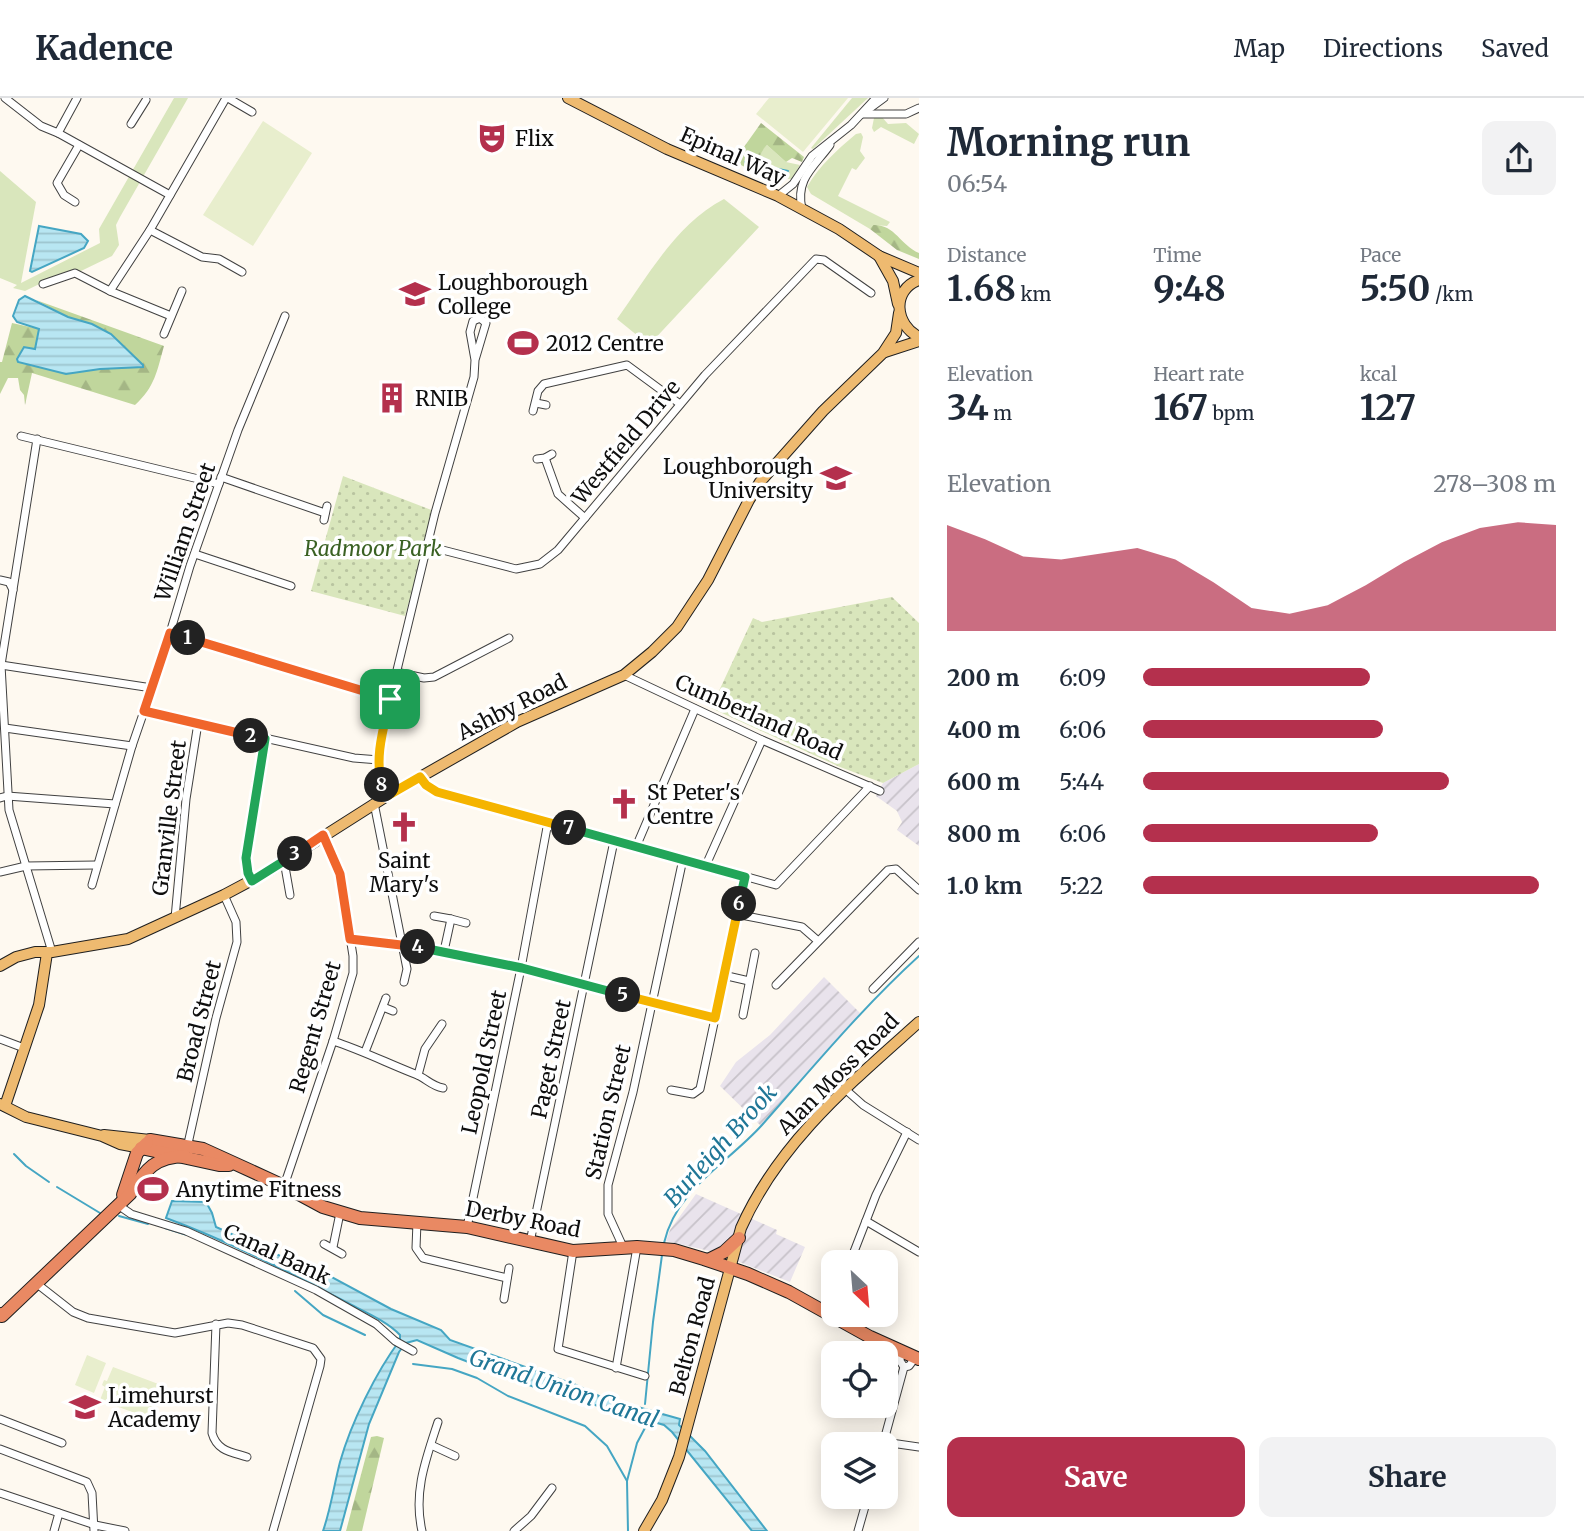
<!DOCTYPE html>
<meta charset="utf-8">
<style>
body{margin:0;font-family:Merriweather,serif;background:#f2f2f3;color:#1f2937;height:100vh;display:flex;flex-direction:column;font-size:26px;white-space:nowrap}
*{box-sizing:border-box;margin:0}
p{font-size:23px;color:#747a83}
.icon{flex:none;width:38px;height:38px;fill:none;stroke:currentColor;stroke-width:2;stroke-linecap:round;stroke-linejoin:round}
.map{position:relative;flex:1;overflow:hidden}
.sheet{display:flex;flex-direction:column;background:#fff;width:665px}
.sheet>*{flex:none}
.needle{width:46px;rotate:154deg}
.tools{position:absolute;left:821px;top:1152px;display:grid;gap:14px}
.tools a{display:grid;place-items:center;width:77px;height:77px;border-radius:14px;background:#fff;box-shadow:0 4px 18px #0003;font-size:35px}
.pin{position:absolute;display:grid;place-items:center;width:60px;height:60px;color:#fff;margin:-30px;border-radius:14px;box-shadow:0 4px 10px #0006}
.km{position:absolute;width:35px;height:35px;margin:-18px;border-radius:50%;background:#222;color:#fff;font-size:19px;line-height:35px;text-align:center}
.round{display:grid;place-items:center;flex:none;width:74px;height:74px;border-radius:14px;background:#f2f2f3}
.summary{display:flex;align-items:center;justify-content:space-between;height:119px;padding:0 28px}
h1{font-size:38px;font-weight:700;line-height:52px}
.metrics{display:grid;grid-template-columns:repeat(3,1fr);gap:10px;height:119px;padding:7px 28px}
.metrics div{display:grid;align-content:center}
.metrics b{font-size:35px;font-weight:700}
.metrics small{font-size:19px;font-weight:400}
.metrics p{font-size:19px}
.chart{height:196px;padding:14px 28px}
.chart p{display:flex;justify-content:space-between}
.chart svg{width:100%;height:126px;margin-top:7px;fill:#b4304d;opacity:.7}
.button{display:flex;gap:14px;margin-top:auto;padding:14px 28px}
.button a{flex:1;height:80px;border-radius:14px;background:#b4304d;color:#fff;font-size:28px;font-weight:700;line-height:80px;text-align:center}
.button a+a{background:#f2f2f3;color:#1f2937}
ul{padding:0 28px;list-style:none;font-size:23px}
li{display:grid;grid-template-columns:112px 84px 1fr;align-items:center;height:52px}
li i{height:18px;border-radius:9px;background:#b4304d}
header{display:flex;align-items:center;gap:42px;box-sizing:border-box;height:98px;padding:0 35px;background:#fff;border-bottom:2px solid #e0e1e3}
header strong{font-size:33px}
nav{display:flex;gap:38px;margin-inline-start:auto;font-size:24px}
main{display:flex;flex:1;min-height:0}
.map>svg:first-child{display:block}
.industrial{fill:url(#industrial-furrows)}
.grass{fill:#d9e6bc}
.forest{fill:url(#forest-firs)}
.park{fill:url(#park-dots)}
.pitch{fill:#e8eecd}
.water{fill:url(#water-rules);stroke:#45a6c3;stroke-width:2}
.lines{fill:none;stroke-linecap:round;stroke-linejoin:round}
.stream{stroke:#45a6c3;stroke-width:2}
.street-casing{stroke:#414141;stroke-width:9}
.primary-casing{stroke:#1f1f1f;stroke-width:12}
.highway-casing{stroke:#1f1f1f;stroke-width:14}
.street{stroke:#fff;stroke-width:7}
.primary{stroke:#eeba70;stroke-width:10}
.highway{stroke:#e98963;stroke-width:12}
.split-1-casing{stroke:#fff;stroke-width:14}
.split-2-casing{stroke:#fff;stroke-width:14}
.split-3-casing{stroke:#fff;stroke-width:14}
.split-4-casing{stroke:#fff;stroke-width:14}
.split-5-casing{stroke:#fff;stroke-width:14}
.split-6-casing{stroke:#fff;stroke-width:14}
.split-7-casing{stroke:#fff;stroke-width:14}
.split-8-casing{stroke:#fff;stroke-width:14}
.split-9-casing{stroke:#fff;stroke-width:14}
.split-1{stroke:#f0652b;stroke-width:9}
.split-2{stroke:#f0652b;stroke-width:9}
.split-3{stroke:#22a559;stroke-width:9}
.split-4{stroke:#f0652b;stroke-width:9}
.split-5{stroke:#22a559;stroke-width:9}
.split-6{stroke:#f5b400;stroke-width:9}
.split-7{stroke:#22a559;stroke-width:9}
.split-8{stroke:#f5b400;stroke-width:9}
.split-9{stroke:#f5b400;stroke-width:9}
.labels{text-anchor:middle;dominant-baseline:central;stroke-width:7;stroke-linejoin:round;paint-order:stroke}
.poi-label{font-size:21px;fill:#0e0e0e;stroke:#fff;text-anchor:start}
.street-label{font-size:21px;fill:#0e0e0e;stroke:#fff}
.park-label{font-size:21px;font-style:italic;fill:#3a6123;stroke:#fff}
.water-label{font-size:23px;font-style:italic;fill:#207797;stroke:#fff}
</style>
<header>
<strong>Kadence</strong>
<nav><a>Map</a><a>Directions</a><a>Saved</a></nav>
</header>
<main>
<div class="map">
<svg width="919" height="1433" viewBox="0 0 919 1433">
<defs>
<pattern id="industrial-furrows" width="10" height="10" patternUnits="userSpaceOnUse" patternTransform="scale(1.75)"><rect width="10" height="10" fill="#e9e3ec"/><path d="M-1 1l2-2M0 10L10 0M9 11l2-2" fill="none" stroke="#c7c2c9"/></pattern>
<pattern id="forest-firs" width="22" height="20" patternUnits="userSpaceOnUse" patternTransform="scale(1.75)"><rect width="22" height="20" fill="#c0d69c"/><path d="M5 1l3.5 6h-7zM16 11l3.5 6h-7z" fill="#a4b685"/></pattern>
<pattern id="park-dots" width="8" height="8" patternUnits="userSpaceOnUse" patternTransform="scale(1.75)"><rect width="8" height="8" fill="#d9e6bc"/><path d="M2 2h.1M6 6h.1" fill="none" stroke="#b9c4a0" stroke-width="1.8" stroke-linecap="round"/></pattern>
<pattern id="water-rules" width="6" height="5" patternUnits="userSpaceOnUse" patternTransform="scale(1.75)"><rect width="6" height="5" fill="#b8e6f2"/><path d="M0 2.5h6" fill="none" stroke="#9dc4ce"/></pattern>
</defs>
<rect width="100%" height="100%" fill="#fef9f0"/>
<g class="industrial">
<path d="M919,666V748L897,732L902,724L897,713L876,698L883,685Z"/>
<path d="M824,879L860,915L779,1006L761,1028L720,988L736,964L770,937Z"/>
<path d="M696,1096L777,1132L776,1136L805,1149L790,1184L714,1154L666,1143L670,1132Z"/>
</g>
<g class="grass">
<path d="M174,0H188L120,119L116,127L119,147L112,158L81,173L62,175L25,193L13,190L17,187L0,180V73L36,104L21,185L100,145L99,131Z"/>
<path d="M852,0H868L813,51L811,50Z"/>
<path d="M881,18L888,26L906,25L919,36L914,46L881,29L874,34L872,30L874,20Z"/>
<path d="M861,35L863,39L860,53L865,60L856,72L852,70L838,98L890,124L887,128L873,127L870,131L811,96L807,89C820,67 836,53 856,36Z"/>
<path d="M767,47L786,64L800,67L792,81L767,80L748,72H755L762,52Z"/>
<path d="M724,101L759,129L649,247L617,221C648,178 676,126 724,101Z"/>
</g>
<g class="forest">
<path d="M761,25L804,59L802,64L792,60L786,64L767,47C751,63 767,83 734,63Z"/>
<path d="M873,127C895,126 900,147 919,155V161L897,152L870,131Z"/>
<path d="M36,202L164,248C157,273 155,289 135,307L32,275L25,307L24,297L20,292L18,280H8L0,296V264H2L12,225L39,231L35,251L19,264L75,275L100,271L143,268L92,226L68,219Z"/>
<path d="M377,1338L384,1340L362,1433H346L371,1339Z"/>
</g>
<g class="park">
<path d="M343,378L434,413L405,518L311,493Z"/>
<path d="M892,499L919,525V666L883,685L840,669L711,610L753,520L762,524Z"/>
</g>
<g class="pitch">
<path d="M769,0H848L803,54L756,16Z"/>
<path d="M263,23L312,55L253,148L203,117Z"/>
<path d="M87,1257L106,1265L94,1295L75,1287Z"/>
<path d="M113,1269L161,1287L155,1301L158,1302L156,1307L153,1306L148,1320L100,1302L105,1289L102,1287L104,1282L107,1283Z"/>
</g>
<g class="water">
<path d="M39,128L81,136L88,143L84,150L32,174L30,173Z"/>
<path d="M25,198L68,219L92,226L111,236L143,267V269L100,271L66,276L18,264L17,261L24,249L35,251L39,231L17,224L13,218L19,202Z"/>
<path d="M172,1103L206,1104L212,1115L216,1129L287,1161L313,1169L391,1211L441,1232L450,1242L576,1287L599,1298L680,1321L679,1327L705,1353L767,1433H752L672,1334L664,1327L588,1305L563,1300L458,1260L417,1242L406,1245L399,1254L369,1326L340,1433H323C331,1410 334,1387 340,1364C351,1325 376,1274 400,1242V1237C387,1223 363,1213 346,1204C287,1173 228,1143 166,1120Z"/>
</g>
<g class="lines">
<g class="stream">
<path d="M745,64L788,73"/>
<path d="M14,1056L26,1068L49,1084"/>
<path d="M57,1089L100,1115"/>
<path d="M119,1118L148,1126"/>
<path d="M165,1130L187,1137"/>
<path d="M664,1145C676,1091 727,1066 762,1027C813,969 862,910 919,858"/>
<path d="M295,1193L323,1217L365,1237"/>
<path d="M413,1266L452,1271L477,1280L508,1298L585,1328L607,1348L627,1383L628,1433"/>
<path d="M645,1306L653,1224L662,1157"/>
<path d="M627,1383L637,1345L646,1328"/>
</g>
<g class="street-casing">
<g id="street">
<path d="M5,0L41,28L58,35L77,0"/>
<path d="M228,0L252,14"/>
<path d="M865,14L884,0"/>
<path d="M862,16H906L919,10"/>
<path d="M131,26L146,2"/>
<path d="M58,35L170,97"/>
<path d="M778,98L793,86L812,58L851,27L876,0"/>
<path d="M75,104L64,97L57,85L79,47"/>
<path d="M802,111C795,81 814,69 830,47"/>
<path d="M150,132L202,159L219,161L242,174"/>
<path d="M43,186L75,175L110,193L171,218"/>
<path d="M110,193L150,132L226,0"/>
<path d="M164,236L182,193"/>
<path d="M536,305L546,307"/>
<path d="M533,313L538,293L544,286L627,267L680,306"/>
<path d="M21,338L219,386"/>
<path d="M37,341L1,567L9,712L52,854"/>
<path d="M545,360L558,396L585,420"/>
<path d="M537,361L545,360L552,356"/>
<path d="M221,379L325,415"/>
<path d="M324,422L327,408"/>
<path d="M427,448L516,471L540,466L558,452L705,277L816,161L824,162L871,195"/>
<path d="M195,456L291,488"/>
<path d="M0,482L9,484L13,492"/>
<path d="M170,535L390,601"/>
<path d="M1,567L152,590"/>
<path d="M396,574L424,580L434,579L509,540"/>
<path d="M624,577L762,642L880,693"/>
<path d="M144,613L354,660L379,662"/>
<path d="M5,630L132,648"/>
<path d="M420,679L426,687L437,693L776,787L870,688"/>
<path d="M387,698C377,677 379,657 382,634L435,415L474,279L475,262L486,225L480,220L473,223L470,234L475,262"/>
<path d="M0,700L7,698L115,706"/>
<path d="M374,705L407,871L404,884"/>
<path d="M636,749L695,611"/>
<path d="M284,763L290,797"/>
<path d="M706,767L762,642"/>
<path d="M0,774L26,768L96,767"/>
<path d="M252,783L248,775L246,760L256,685L265,641"/>
<path d="M92,787L132,648L164,555L190,468L238,332L285,218"/>
<path d="M736,816L802,829L818,843"/>
<path d="M434,818L451,821"/>
<path d="M175,820L186,701L198,625"/>
<path d="M350,841L444,853L521,870L584,888L715,920"/>
<path d="M444,853L451,821L466,825"/>
<path d="M723,877L749,883"/>
<path d="M776,887L888,772L896,771L919,792"/>
<path d="M873,891L919,844"/>
<path d="M383,909L393,913"/>
<path d="M743,917L755,855"/>
<path d="M0,941L24,950"/>
<path d="M333,943C361,952 387,965 415,976C426,980 431,988 443,990"/>
<path d="M365,954L386,900"/>
<path d="M418,977L425,951L442,926"/>
<path d="M845,991L863,1007L919,1042"/>
<path d="M671,992L693,996L700,991L745,779"/>
<path d="M187,1050L216,920L237,844L236,824L224,797"/>
<path d="M284,1088L333,943L353,875V858L340,776L323,737"/>
<path d="M118,1107L131,1116L186,1133L316,1192L376,1226L395,1243L413,1253"/>
<path d="M866,1123L919,1154"/>
<path d="M417,1124L416,1150L423,1160L507,1180"/>
<path d="M467,1129L521,870L548,724"/>
<path d="M530,1144L614,743"/>
<path d="M324,1146L342,1156"/>
<path d="M333,1149L340,1115"/>
<path d="M624,1151L608,1116V1087L633,994L683,761"/>
<path d="M573,1153L558,1251L645,1278"/>
<path d="M850,1164L876,1097L907,1034"/>
<path d="M36,1185L73,1214L88,1220L175,1235L228,1225L242,1227L313,1250L321,1261L320,1268L273,1433"/>
<path d="M504,1201L509,1170"/>
<path d="M216,1226L212,1335C217,1353 231,1354 247,1359"/>
<path d="M901,1253L900,1263L904,1269L909,1268L915,1260"/>
<path d="M616,1270L637,1149"/>
<path d="M0,1321L62,1345"/>
<path d="M884,1344L919,1349"/>
<path d="M883,1346L904,1269"/>
<path d="M431,1347L455,1358"/>
<path d="M0,1351L87,1384L92,1395L94,1433"/>
<path d="M0,1395L95,1427L125,1433"/>
<path d="M54,1433L59,1415"/>
<path d="M422,1433C413,1394 426,1361 438,1324"/>
<path d="M514,1433L531,1418L552,1390"/>
<path d="M858,1433L868,1398"/>
</g>
</g>
<g class="primary-casing">
<g id="primary">
<path d="M568,0L667,51L778,98L839,131L879,158L919,175"/>
<path d="M879,158L893,183L898,206"/>
<path d="M919,182C891,192 895,227 919,239"/>
<path d="M885,254L919,243"/>
<path d="M0,868L16,859L35,854H52L128,841L224,797L269,773L387,698L517,624L624,577L652,554L677,529L708,482L749,402L760,384L823,313L883,255L896,235L899,215"/>
<path d="M0,1006L26,1019L102,1038L120,1046L141,1050"/>
<path d="M5,1008L39,907L47,855"/>
<path d="M104,1037L150,1042"/>
<path d="M644,1433L662,1402L679,1359L741,1130C779,1044 851,985 919,924"/>
</g>
</g>
<g class="highway-casing">
<g id="highway">
<path d="M150,1042L203,1051L284,1088L323,1109L360,1120L467,1129L573,1153L637,1149L674,1152L704,1161L748,1176L789,1194L870,1239L919,1261"/>
<path d="M141,1050L219,1067H229"/>
<path d="M123,1097L137,1055L147,1045"/>
<path d="M708,1162L724,1154L739,1140"/>
<path d="M0,1216L2,1218L130,1096C146,1072 153,1059 185,1058"/>
</g>
</g>
<use href="#street" class="street"/>
<use href="#primary" class="primary"/>
<use href="#highway" class="highway"/>
</g>
<g class="lines">
<g class="split-1-casing">
<path id="split-1" d="M188,540L390,601"/>
</g>
<g class="split-2-casing">
<path id="split-2" d="M188,540L170,535L144,613L251,638"/>
</g>
<g class="split-3-casing">
<path id="split-3" d="M251,638L265,641L246,760L248,775L252,783L295,756"/>
</g>
<g class="split-4-casing">
<path id="split-4" d="M295,756L323,737L340,776L350,841L418,849"/>
</g>
<g class="split-5-casing">
<path id="split-5" d="M418,849L522,870L623,897"/>
</g>
<g class="split-6-casing">
<path id="split-6" d="M623,897L715,920L739,806"/>
</g>
<g class="split-7-casing">
<path id="split-7" d="M569,730L745,779L739,806"/>
</g>
<g class="split-8-casing">
<path id="split-8" d="M382,687L387,698L420,679L426,687L437,694L569,730"/>
</g>
<g class="split-9-casing">
<path id="split-9" d="M382,687C374,659 384,629 390,601"/>
</g>
<use href="#split-1" class="split-1"/>
<use href="#split-2" class="split-2"/>
<use href="#split-3" class="split-3"/>
<use href="#split-4" class="split-4"/>
<use href="#split-5" class="split-5"/>
<use href="#split-6" class="split-6"/>
<use href="#split-7" class="split-7"/>
<use href="#split-8" class="split-8"/>
<use href="#split-9" class="split-9"/>
</g>
<defs>
<g id="theatre-bare" transform="scale(2.415)"><path d="M-5-5.5Q0-4 5-5.5V0Q5 5 0 6Q-5 5-5 0ZM-3.3-2.5H-1v1.5H-3.3ZM1-2.5H3.3v1.5H1ZM-2.8 1Q0 5.5 2.8 1Z" fill="#b4304d" stroke="#fff" stroke-width="2.5" paint-order="stroke"/></g>
<g id="university-bare" transform="scale(2.415)"><path d="M0-5L7-2L0 1L-7-2ZM-4 1L0 2.5L4 1V4Q0 6-4 4Z" fill="#b4304d" stroke="#fff" stroke-width="2.5" paint-order="stroke"/></g>
<g id="stadium-bare" transform="scale(2.415)"><path d="M0-5a6.5 5 0 1 0 0 10a6.5 5 0 1 0 0-10ZM-3.5-1.8h7v3.6h-7Z" fill="#b4304d" stroke="#fff" stroke-width="2.5" paint-order="stroke"/></g>
<g id="building-bare" transform="scale(2.415)"><path d="M-4-6H4V6H1V3H-1V6H-4ZM-2.5-4.3h1.7v1.8h-1.7ZM.8-4.3h1.7v1.8H.8ZM-2.5-1h1.7V.8h-1.7ZM.8-1h1.7V.8H.8Z" fill="#b4304d" stroke="#fff" stroke-width="2.5" paint-order="stroke"/></g>
<g id="church-bare" transform="scale(2.415)"><path d="M-1.2-6h2.4v3.5h3.3v2.4h-3.3V6h-2.4V-.1h-3.3v-2.4h3.3Z" fill="#b4304d" stroke="#fff" stroke-width="2.5" paint-order="stroke"/></g>
<g id="school-bare" transform="scale(2.415)"><path d="M0-5L7-2L0 1L-7-2ZM-4 1L0 2.5L4 1V4Q0 6-4 4Z" fill="#b4304d" stroke="#fff" stroke-width="2.5" paint-order="stroke"/></g>
</defs>
<g fill-rule="evenodd">
<use href="#theatre-bare" x="492" y="40"/>
<use href="#university-bare" x="415" y="196"/>
<use href="#stadium-bare" x="523" y="245"/>
<use href="#building-bare" x="392" y="300"/>
<use href="#university-bare" x="836" y="380"/>
<use href="#church-bare" x="624" y="706"/>
<use href="#church-bare" x="404" y="729"/>
<use href="#stadium-bare" x="153" y="1091"/>
<use href="#school-bare" x="85" y="1309"/>
</g>
<g class="labels">
<g class="poi-label">
<text x="515" y="40">Flix</text>
<text x="438" y="184">Loughborough<tspan x="438" dy="24">College</tspan></text>
<text x="546" y="245">2012 Centre</text>
<text x="415" y="300">RNIB</text>
<text x="813" y="368" text-anchor="end">Loughborough<tspan x="813" dy="24">University</tspan></text>
<text x="647" y="694">St Peter's<tspan x="647" dy="24">Centre</tspan></text>
<text x="404" y="762" text-anchor="middle">Saint<tspan x="404" dy="24">Mary's</tspan></text>
<text x="176" y="1091">Anytime Fitness</text>
<text x="108" y="1297">Limehurst<tspan x="108" dy="24">Academy</tspan></text>
</g>
<g class="street-label">
<text transform="translate(733 58) rotate(24)">Epinal Way</text>
<text transform="translate(626 344) rotate(-50)">Westfield Drive</text>
<text transform="translate(185 434) rotate(-71)">William Street</text>
<text transform="translate(512 609) rotate(-27)">Ashby Road</text>
<text transform="translate(759 619) rotate(24)">Cumberland Road</text>
<text transform="translate(169 720) rotate(-83)">Granville Street</text>
<text transform="translate(199 923) rotate(-76)">Broad Street</text>
<text transform="translate(315 929) rotate(-74)">Regent Street</text>
<text transform="translate(551 961) rotate(-78)">Paget Street</text>
<text transform="translate(484 964) rotate(-78)">Leopold Street</text>
<text transform="translate(838 976) rotate(-45)">Alan Moss Road</text>
<text transform="translate(608 1014) rotate(-77)">Station Street</text>
<text transform="translate(523 1121) rotate(11)">Derby Road</text>
<text transform="translate(277 1156) rotate(25)">Canal Bank</text>
<text transform="translate(692 1238) rotate(-75)">Belton Road</text>
</g>
<g class="park-label">
<text x="373" y="450">Radmoor Park</text>
</g>
<g class="water-label">
<text transform="translate(720 1047) rotate(-48)">Burleigh Brook</text>
<text transform="translate(564 1290) rotate(19)">Grand Union Canal</text>
</g>
</g>
</svg>
<div class="tools">
<a><svg class="needle" viewBox="-14 -14 28 28"><path d="M0-13l5 13h-10z" fill="#e53935"/><path d="M0 13l5-13h-10z" fill="#747a83"/></svg></a>
<a><svg class="icon" aria-label="locate" viewBox="0 0 24 24"><circle cx="12" cy="12" r="6"/><path d="M12 2v4M12 18v4M2 12h4M18 12h4"/></svg></a>
<a><svg class="icon" aria-label="layers" viewBox="0 0 24 24"><path d="M12 4l9 5-9 5-9-5zM3 14l9 5 9-5"/></svg></a>
</div>
<div class="pin" style="left:390px;top:601px;background:#1e9e55"><svg class="icon" aria-label="arrive" viewBox="0 0 24 24"><path d="M6 21V4h12l-3 4 3 4H6"/></svg></div>
<b class="km" style="left:188px;top:540px">1</b>
<b class="km" style="left:251px;top:638px">2</b>
<b class="km" style="left:295px;top:756px">3</b>
<b class="km" style="left:418px;top:849px">4</b>
<b class="km" style="left:623px;top:897px">5</b>
<b class="km" style="left:739px;top:806px">6</b>
<b class="km" style="left:569px;top:730px">7</b>
<b class="km" style="left:382px;top:687px">8</b>
</div>
<section class="sheet">
<div class="summary"><div><h1>Morning run</h1><p>06:54</p></div><a class="round"><svg class="icon" aria-label="share" viewBox="0 0 24 24"><path d="M12 15V3M7 8l5-5 5 5M5 13v7h14v-7"/></svg></a></div>
<div class="metrics">
<div><p>Distance</p><b>1.68<small> km</small></b></div>
<div><p>Time</p><b>9:48</b></div>
<div><p>Pace</p><b>5:50<small> /km</small></b></div>
</div>
<div class="metrics">
<div><p>Elevation</p><b>34<small> m</small></b></div>
<div><p>Heart rate</p><b>167<small> bpm</small></b></div>
<div><p>kcal</p><b>127</b></div>
</div>
<div class="chart"><p><span>Elevation</span>278–308 m</p>
<svg viewBox="0 0 160 44" preserveAspectRatio="none"><path d="M0 44V7L10 12L20 18L30 19L40 17L50 15L60 19L70 27L80 36L90 38L100 35L110 28L120 20L130 13L140 8L150 6L160 7V44z"/></svg>
</div>
<ul>
<li><b>200 m</b>6:09<i style="width:55%"></i></li>
<li><b>400 m</b>6:06<i style="width:58%"></i></li>
<li><b>600 m</b>5:44<i style="width:74%"></i></li>
<li><b>800 m</b>6:06<i style="width:57%"></i></li>
<li><b>1.0 km</b>5:22<i style="width:96%"></i></li>
</ul>
<div class="button"><a>Save</a><a>Share</a></div>
</section>
</main>
